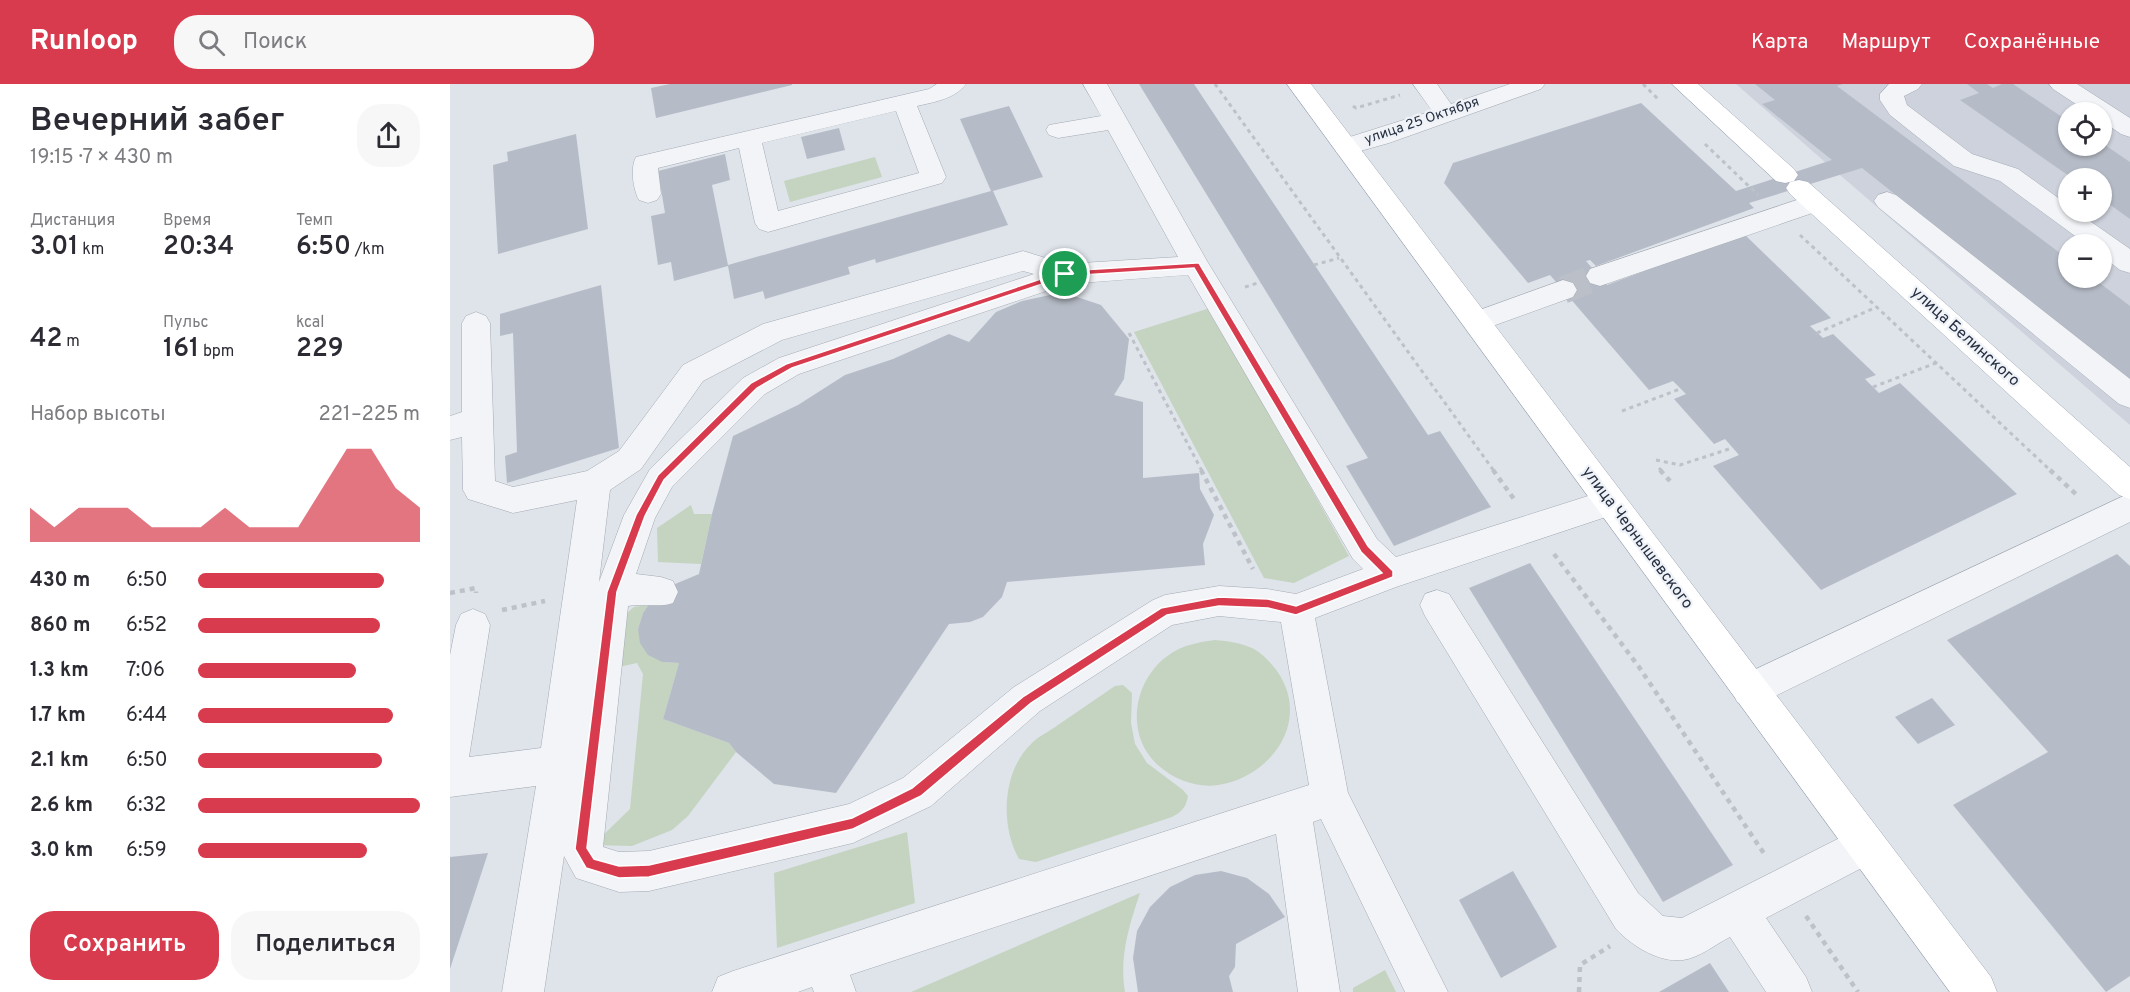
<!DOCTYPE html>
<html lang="ru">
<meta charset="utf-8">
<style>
body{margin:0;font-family:Overpass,sans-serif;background:#f7f7f7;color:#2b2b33;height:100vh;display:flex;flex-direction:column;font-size:22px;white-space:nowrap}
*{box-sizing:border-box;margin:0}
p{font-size:20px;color:#7c7c81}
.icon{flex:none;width:33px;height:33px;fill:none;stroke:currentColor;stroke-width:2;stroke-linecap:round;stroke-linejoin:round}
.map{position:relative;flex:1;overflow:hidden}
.details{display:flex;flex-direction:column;background:#fff;width:450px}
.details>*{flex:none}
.tools{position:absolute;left:1608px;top:18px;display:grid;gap:12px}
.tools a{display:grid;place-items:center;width:54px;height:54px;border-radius:50%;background:#fff;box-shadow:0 2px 4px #0004;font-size:30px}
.pin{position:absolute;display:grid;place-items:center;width:51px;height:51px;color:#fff;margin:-26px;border:3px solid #fff;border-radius:50%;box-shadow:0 2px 6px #0007}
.round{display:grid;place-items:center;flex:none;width:63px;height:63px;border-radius:24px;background:#f7f7f7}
.headline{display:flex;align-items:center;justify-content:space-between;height:102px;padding:0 30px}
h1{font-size:33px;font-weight:600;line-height:45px}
.stats{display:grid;grid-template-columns:repeat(3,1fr);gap:9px;height:102px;padding:6px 30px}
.stats div{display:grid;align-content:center}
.stats b{font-size:26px;font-weight:600}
.stats small{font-size:16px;font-weight:400}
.stats p{font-size:16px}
.chart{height:168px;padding:12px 30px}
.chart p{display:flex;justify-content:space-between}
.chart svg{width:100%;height:108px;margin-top:6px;fill:#d83b4d;opacity:.7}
.cta{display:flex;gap:12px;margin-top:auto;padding:12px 30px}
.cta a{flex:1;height:69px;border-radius:24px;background:#d83b4d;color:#fff;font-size:24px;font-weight:600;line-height:69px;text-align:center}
.cta a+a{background:#f7f7f7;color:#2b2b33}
ul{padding:0 30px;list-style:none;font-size:20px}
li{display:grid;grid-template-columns:96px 72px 1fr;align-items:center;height:45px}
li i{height:15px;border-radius:8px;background:#d83b4d}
header{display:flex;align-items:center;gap:36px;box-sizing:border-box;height:84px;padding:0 30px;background:#d83b4d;color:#fff}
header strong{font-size:28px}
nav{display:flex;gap:33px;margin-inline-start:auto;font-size:21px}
.search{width:420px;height:54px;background:#f7f7f7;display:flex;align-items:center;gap:15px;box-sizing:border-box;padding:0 21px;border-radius:24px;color:#7c7c81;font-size:22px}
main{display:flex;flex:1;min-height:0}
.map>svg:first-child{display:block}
.built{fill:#cdd2dc;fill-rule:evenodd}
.green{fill:#c4d4c0}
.building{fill:#b6bcc7}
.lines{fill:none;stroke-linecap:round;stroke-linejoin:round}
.minor-tunnel{stroke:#babfc8;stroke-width:27;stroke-dasharray:27 14;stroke-linecap:butt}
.minor-casing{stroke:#a4aab4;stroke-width:1}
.major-casing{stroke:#9ea7b6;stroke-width:1}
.path-far1{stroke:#bdc1c8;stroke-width:3;stroke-dasharray:4 4;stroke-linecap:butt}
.path{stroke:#bdc1c8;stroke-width:4.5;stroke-dasharray:5 5;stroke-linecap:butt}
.minor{fill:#f2f4f7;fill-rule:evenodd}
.major{fill:#fff;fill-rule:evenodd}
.route{fill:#d83b4d;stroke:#fff;stroke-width:1.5;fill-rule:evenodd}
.labels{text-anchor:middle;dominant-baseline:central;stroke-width:4.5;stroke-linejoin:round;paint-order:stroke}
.far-street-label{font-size:14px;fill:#273042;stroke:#eff2f7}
.street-label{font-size:16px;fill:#273042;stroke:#eff2f7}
</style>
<header>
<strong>Runloop</strong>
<div class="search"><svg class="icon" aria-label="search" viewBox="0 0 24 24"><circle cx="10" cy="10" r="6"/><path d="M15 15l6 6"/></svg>Поиск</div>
<nav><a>Карта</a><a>Маршрут</a><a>Сохранённые</a></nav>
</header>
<main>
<section class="details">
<div class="headline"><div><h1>Вечерний забег</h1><p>19:15 · 7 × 430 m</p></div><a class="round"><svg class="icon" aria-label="share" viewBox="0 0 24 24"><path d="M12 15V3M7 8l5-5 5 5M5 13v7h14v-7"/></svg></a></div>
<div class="stats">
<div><p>Дистанция</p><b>3.01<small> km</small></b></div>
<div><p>Время</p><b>20:34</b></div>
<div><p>Темп</p><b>6:50<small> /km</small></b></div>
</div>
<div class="stats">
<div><b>42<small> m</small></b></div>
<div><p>Пульс</p><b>161<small> bpm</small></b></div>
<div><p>kcal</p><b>229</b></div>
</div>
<div class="chart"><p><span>Набор высоты</span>221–225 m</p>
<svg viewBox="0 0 160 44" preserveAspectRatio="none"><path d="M0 44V30L10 38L20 30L30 30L40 30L50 38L60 38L70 38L80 30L90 38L100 38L110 38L120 22L130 6L140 6L150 22L160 30V44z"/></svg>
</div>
<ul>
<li><b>430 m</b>6:50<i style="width:84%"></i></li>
<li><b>860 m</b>6:52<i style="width:82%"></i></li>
<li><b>1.3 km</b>7:06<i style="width:71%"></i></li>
<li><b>1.7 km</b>6:44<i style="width:88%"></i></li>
<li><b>2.1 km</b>6:50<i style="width:83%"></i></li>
<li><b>2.6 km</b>6:32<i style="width:100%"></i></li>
<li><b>3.0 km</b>6:59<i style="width:76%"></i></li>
</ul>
<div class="cta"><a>Сохранить</a><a>Поделиться</a></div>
</section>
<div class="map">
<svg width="1680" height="908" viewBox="0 0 1680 908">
<rect width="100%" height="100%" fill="#dfe3ea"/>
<path class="built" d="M1286,0H1680V341L1375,78ZM1618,28H1652V62H1618ZM1618,94H1652V128H1618ZM1618,160H1652V194H1618Z"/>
<g class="green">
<path d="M425,73L432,93L340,118L334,97Z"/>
<path d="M760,224L899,472L844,499L814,494L684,248Z"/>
<path d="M241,421L244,430H262L251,480L208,478L207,444Z"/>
<path d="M198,521L193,529L188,545L212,578L229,579L213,635L279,659L286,668L238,732L222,746L182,762L143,761L180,725L193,590L187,579L164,584L169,536L184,523Z"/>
<path d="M765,556C778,557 792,559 804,565C813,570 821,579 827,587C862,637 821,693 768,701C747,704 725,696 709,682C672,650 684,590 725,567C738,560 751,558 765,556Z"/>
<path d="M673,601L682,609L681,639L685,660L697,679L733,706L738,712C736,723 732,728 722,733L586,778L569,775C550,741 552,687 582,659C589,652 600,647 608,641C627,628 646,615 665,602Z"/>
<path d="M457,748L465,819L327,864L324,789Z"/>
<path d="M690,809C679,842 669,873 675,908H461Z"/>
<path d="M935,886L946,908H903V904Z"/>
</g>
<g class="building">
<path d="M220,0H342V1L206,34L201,4Z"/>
<path d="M689,0H744L978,351L990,347L1041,423L944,462L896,382L918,374Z"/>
<path d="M1305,0H1393L1387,2L1618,175V194H1643L1680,222V297L1412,84L1299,119L1304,124L1146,182L1140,176L1136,177L1157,201L1294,150L1381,234L1360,242L1373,254L1383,250L1426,291L1415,295L1429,309L1450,299L1567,410L1371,506L1263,382L1289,371L1275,355L1264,360L1224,315L1236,310L1223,297L1199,306L1100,191L1078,199L994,99L1003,79L1191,19L1286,107L1382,76L1312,20L1325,16Z"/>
<path d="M1517,0H1537L1543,4L1552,0H1563L1618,37V62H1652V59L1680,78V135L1652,115V94H1622L1510,16L1529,9Z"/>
<path d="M559,22L593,93L543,107L558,141L426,179L425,175L398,183L400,190L315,215L313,207L284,215L278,182L224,197L221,178L208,181L201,132L215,129L208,87L275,70L280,96L262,101L278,181L541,107L510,35Z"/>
<path d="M389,44L395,66L357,75L351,53Z"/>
<path d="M126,50L138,145L48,170L43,81L58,77L57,68Z"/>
<path d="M151,201L169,364L57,399L55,372L67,368L63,249L50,252V230Z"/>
<path d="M600,211L627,213L651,221L679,255L674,295L664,311L693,318V394L749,389L750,405L764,431L753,460L755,481L557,498L552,513L533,533L520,538L499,540L386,709L324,700L286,668L279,659L213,635L229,579L212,578L198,571L190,559L188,545L193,529L203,514L218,503L249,490L262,430L283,352L348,321L395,291L443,275L499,250L519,258L546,228L572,217Z"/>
<path d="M1667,470L1680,482V892L1656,908L1503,721L1598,668L1497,556Z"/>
<path d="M1080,479L1283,781L1213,818L1019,504Z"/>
<path d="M1482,614L1505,641L1468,660L1445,633Z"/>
<path d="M38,769L0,885V773Z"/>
<path d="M771,787L797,794L819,810L835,833L786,860L785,883L779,892L783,908H688L683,874L687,847L700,823L720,803L745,791Z"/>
<path d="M1063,787L1107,863L1051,894L1009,816Z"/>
<path d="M1260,879L1279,908H1209Z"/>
</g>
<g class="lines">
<path class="minor-tunnel" d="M1113,206L1150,192"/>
<g class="minor-casing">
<g id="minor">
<path d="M487,0H516C505,15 484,18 467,22L496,93L492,99L318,148L309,145L305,139L289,64L208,84L211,110L207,116L198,119L189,116C183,106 180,83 186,73L479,5ZM446,27L469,89L328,127L312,59Z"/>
<path d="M633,0H657L757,177L927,455L946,473L1160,405L1171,408L1176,418L1171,428L946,503L865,534L898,709L998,908H955L871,735L863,738L890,908H848L826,750L400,891L406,908H364L362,903L348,908H262L268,893L283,887L859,701L831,538L769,532L722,541L590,627L481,722L403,759L199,807L169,808L126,794L114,772L94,908H52L86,702L0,713V571L6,541L11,530L23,525L35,530L40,541L19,673L91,664L127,416L63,429L18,415L13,406L12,353L0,356V332L12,328V239L16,232L26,228L36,232L40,239L45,397L63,403L137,387L169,367L233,281L313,240L573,167L615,180L728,173L658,46L608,54L599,51L596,46L599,41L651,32ZM573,187L584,190L329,274L293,294L200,385L174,431L149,498L160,406L191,385L253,297L332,256ZM738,191L903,475L913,485L846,510L817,505L769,502L715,511L703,516L564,603L453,694L399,720L199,767L169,768L153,763L178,522C194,519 208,524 223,519L228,508L223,497L211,493L186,490L205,434L222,403L315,310L349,290L617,200Z"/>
<path d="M963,0H987L1001,20L1060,0H1095L1091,5L939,59L896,71L887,69L884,63L887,57L982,27Z"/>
<path d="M1439,0H1472L1468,5L1454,12L1457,21L1522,70L1568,85L1618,121V128H1627L1680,165V189L1670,186L1652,172V160H1636L1550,97L1504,82L1440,31L1430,16V10Z"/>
<path d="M1599,0H1627L1680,34V53L1671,50L1652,37V28H1638L1603,5Z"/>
<path d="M1437,108L1446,111L1680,295V324L1669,320L1428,123L1424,117L1428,111Z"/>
<path d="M1365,110L1374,113L1378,119L1374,125L1150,202L1140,199L1136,192L1140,185Z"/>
<path d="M1113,196L1123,199L1127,206L1123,213L1026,248L1016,245L1012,238L1016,231Z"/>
<path d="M1680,409V438L1313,618L1300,623L1287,618L1282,606L1287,594Z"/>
<path d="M987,506L999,510L1188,809L1213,832L1232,834L1415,741L1429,747L1435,761L1429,775L1316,834L1356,893L1362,908H1316L1280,853C1266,860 1249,874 1233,876C1209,879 1182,862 1166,845L975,532L970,521L975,510Z"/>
</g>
</g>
<g class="major-casing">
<g id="major">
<path d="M837,0H861L1541,893L1547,908H1500Z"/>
<path d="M1222,0H1248L1344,85L1348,91L1344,97L1335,99L1326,97Z"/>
<path d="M1349,96L1358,98L1680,383V415L1669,411L1340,110L1336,104L1340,98Z"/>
</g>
</g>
<g class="path-far1">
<path d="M765,0L1044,387"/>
<path d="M1193,0L1208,15"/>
<path d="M903,22L906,24L950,11"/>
<path d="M1255,60L1308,111"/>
<path d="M1350,151L1601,387"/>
<path d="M864,181L889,174"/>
<path d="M795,203L811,198"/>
<path d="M679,249L752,387"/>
<path d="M1367,249L1427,223"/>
<path d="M1423,303L1486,279"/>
<path d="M1172,327L1230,305"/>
<path d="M1206,376L1230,381L1282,364"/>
<path d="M1209,384L1212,387"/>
</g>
<g class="path">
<path d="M751,386L803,485"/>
<path d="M1043,386L1064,415"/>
<path d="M1210,386L1220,397"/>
<path d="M1600,386L1629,413"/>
<path d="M1104,470L1189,583L1315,771"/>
<path d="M0,509L26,504V509"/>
<path d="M52,526L95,517"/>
<path d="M1356,832L1408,908"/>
<path d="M1129,908L1130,881L1160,862"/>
</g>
<use href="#minor" class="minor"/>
<use href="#major" class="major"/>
</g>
<path class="route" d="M746,179H749L918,462L943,487V493L846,531L818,524L769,522L717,531L581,619L471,712L403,745L199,793L169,794L136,784L125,765L157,508L186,431L208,391L301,299L336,280L615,187ZM744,184L911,468L932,489L846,522L818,515L769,513L711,524L574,612L462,704L402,734L199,781L169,782L144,775L137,764L167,508L195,432L214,396L307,304L342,284L616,192Z"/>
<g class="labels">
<g class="far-street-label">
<text transform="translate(972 37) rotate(-19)">улица 25 Октября</text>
</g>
<g class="street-label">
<text transform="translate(1515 253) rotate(42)">улица Белинского</text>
<text transform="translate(1187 454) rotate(53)">улица Чернышевского</text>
</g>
</g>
</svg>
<div class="tools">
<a><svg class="icon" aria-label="locate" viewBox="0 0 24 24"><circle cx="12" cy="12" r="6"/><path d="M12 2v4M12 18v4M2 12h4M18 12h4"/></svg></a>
<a>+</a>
<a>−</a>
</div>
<div class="pin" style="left:615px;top:190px;background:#1e9e55"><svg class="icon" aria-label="arrive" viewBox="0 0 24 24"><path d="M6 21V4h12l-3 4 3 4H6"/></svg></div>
</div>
</main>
